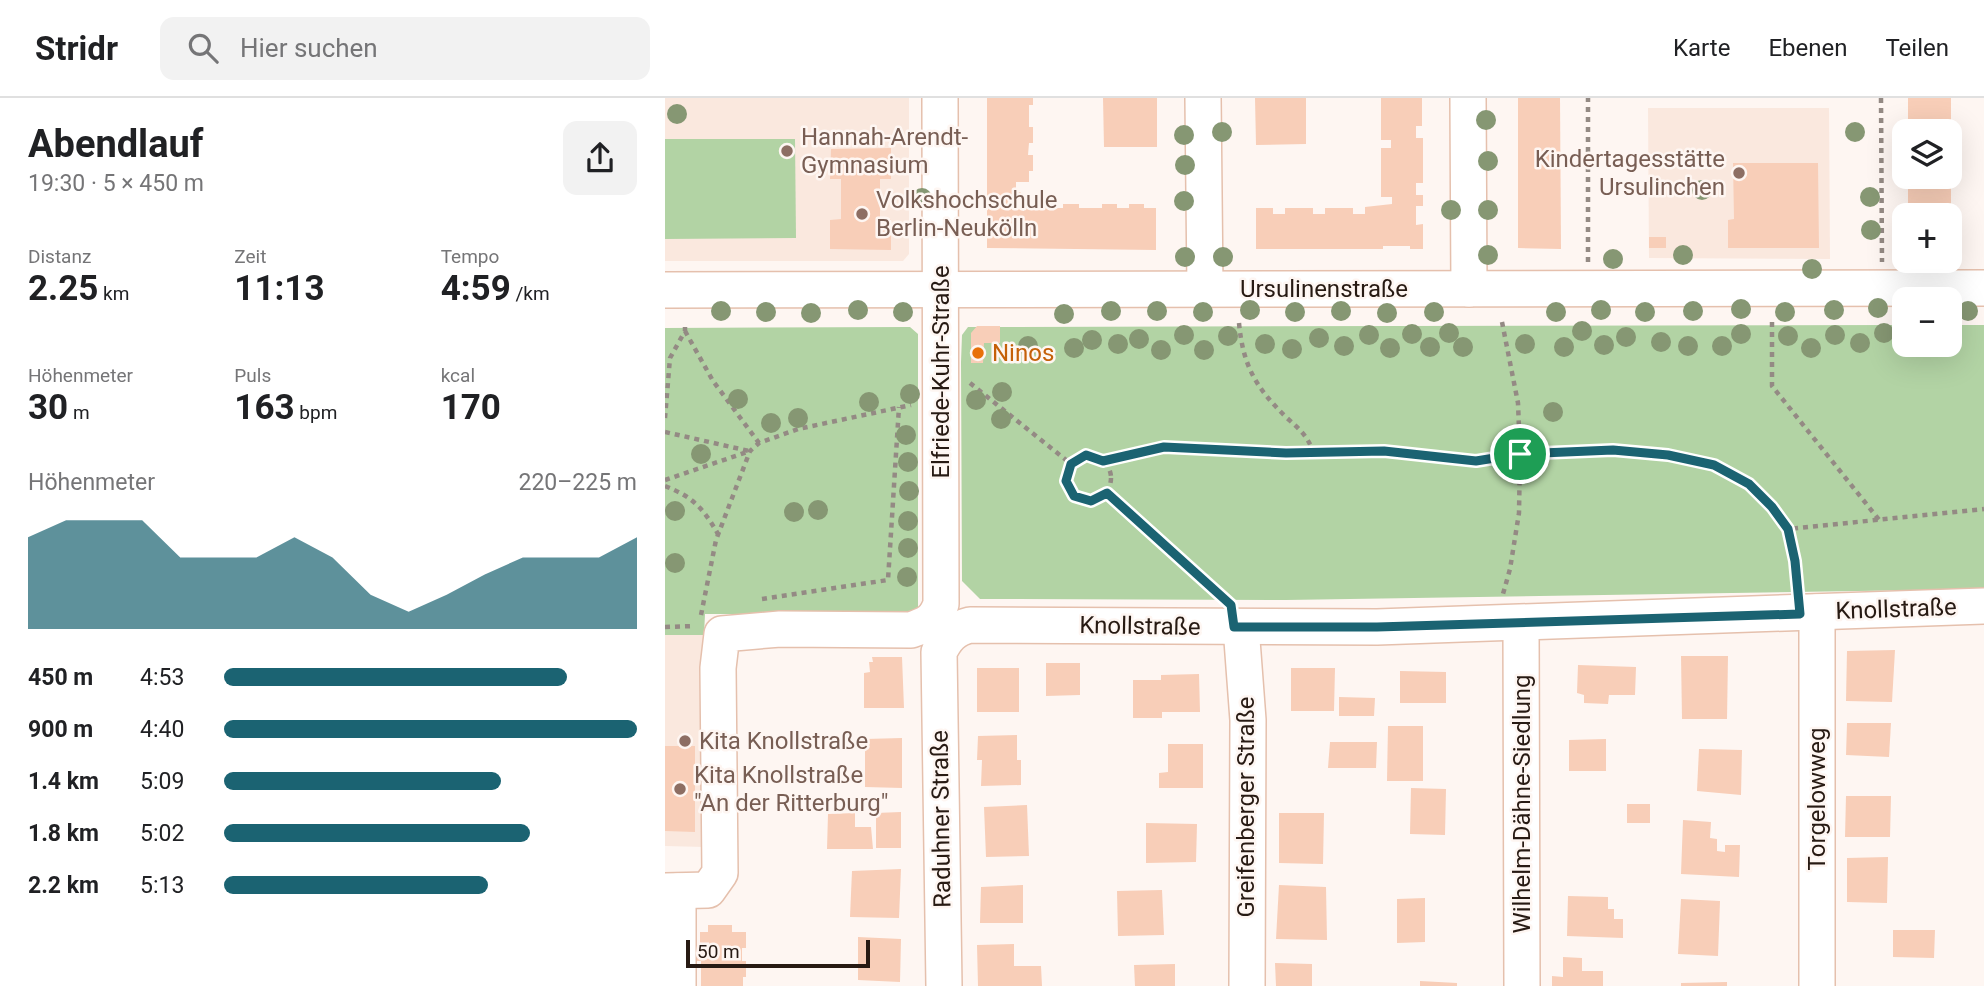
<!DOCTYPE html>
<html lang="de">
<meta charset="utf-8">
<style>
body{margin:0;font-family:Roboto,sans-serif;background:#f2f2f2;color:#202124;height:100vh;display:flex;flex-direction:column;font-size:26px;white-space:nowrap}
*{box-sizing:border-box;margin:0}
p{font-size:23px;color:#757577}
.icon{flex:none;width:38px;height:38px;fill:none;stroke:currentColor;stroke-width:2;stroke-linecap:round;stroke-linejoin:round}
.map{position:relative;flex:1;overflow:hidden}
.sheet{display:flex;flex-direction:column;background:#fff;width:665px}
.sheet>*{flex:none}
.fabs{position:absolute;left:1227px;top:21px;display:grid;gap:14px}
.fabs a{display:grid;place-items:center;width:70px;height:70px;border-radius:14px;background:#fff;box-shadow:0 7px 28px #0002;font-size:35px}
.scale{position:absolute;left:21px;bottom:18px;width:184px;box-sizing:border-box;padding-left:7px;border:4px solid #271a13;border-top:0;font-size:19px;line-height:24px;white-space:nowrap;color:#271a13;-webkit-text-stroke:5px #fef6f2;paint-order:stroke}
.pin{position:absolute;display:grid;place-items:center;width:60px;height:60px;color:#fff;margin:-30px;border:4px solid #fff;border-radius:50%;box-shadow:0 2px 7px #0007}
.round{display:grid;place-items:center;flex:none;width:74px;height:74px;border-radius:14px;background:#f2f2f2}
.summary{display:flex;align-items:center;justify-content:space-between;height:119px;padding:0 28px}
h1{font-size:38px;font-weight:700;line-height:52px}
.metrics{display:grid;grid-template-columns:repeat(3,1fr);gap:10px;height:119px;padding:7px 28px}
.metrics div{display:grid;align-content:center}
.metrics b{font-size:35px;font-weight:700}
.metrics small{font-size:19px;font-weight:400}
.metrics p{font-size:19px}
.chart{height:196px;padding:14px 28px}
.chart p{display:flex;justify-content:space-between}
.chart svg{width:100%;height:126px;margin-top:7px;fill:#1b6372;opacity:.7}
ul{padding:0 28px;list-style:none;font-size:23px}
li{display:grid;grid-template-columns:112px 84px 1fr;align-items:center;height:52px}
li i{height:18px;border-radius:9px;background:#1b6372}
header{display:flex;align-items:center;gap:42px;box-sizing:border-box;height:98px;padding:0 35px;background:#fff;border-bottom:2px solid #e0e0e0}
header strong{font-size:33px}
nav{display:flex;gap:38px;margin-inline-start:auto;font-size:24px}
.search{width:490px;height:63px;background:#f2f2f2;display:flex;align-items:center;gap:18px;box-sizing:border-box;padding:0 24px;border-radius:14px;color:#757577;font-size:26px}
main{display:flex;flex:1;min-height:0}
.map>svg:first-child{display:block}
.built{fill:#fae8de}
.green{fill:#b2d3a4}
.building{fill:#f8ceb8}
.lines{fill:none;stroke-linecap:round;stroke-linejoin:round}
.minor-casing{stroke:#e5c0ad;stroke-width:38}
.path{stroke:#948a84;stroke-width:4.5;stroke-dasharray:5 5;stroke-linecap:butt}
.minor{stroke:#fff;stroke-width:35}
.tree{fill:#869773}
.route-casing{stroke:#fff;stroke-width:14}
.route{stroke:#1b6372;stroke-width:9}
.education-dot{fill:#8d6e63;stroke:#fef6f2;stroke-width:2.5}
.food-dot{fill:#e8710a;stroke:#fef6f2;stroke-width:2.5}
.labels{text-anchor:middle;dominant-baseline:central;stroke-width:5;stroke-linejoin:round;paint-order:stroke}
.education-label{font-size:24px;fill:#785e54;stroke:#fef6f2;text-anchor:start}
.street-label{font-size:24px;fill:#271a13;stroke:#fef6f2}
.food-label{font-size:24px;fill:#c56008;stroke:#fef6f2;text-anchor:start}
</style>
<header>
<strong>Stridr</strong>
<div class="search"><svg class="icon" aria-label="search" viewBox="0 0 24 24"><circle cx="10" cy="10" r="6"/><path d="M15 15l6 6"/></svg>Hier suchen</div>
<nav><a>Karte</a><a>Ebenen</a><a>Teilen</a></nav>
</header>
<main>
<section class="sheet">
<div class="summary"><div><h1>Abendlauf</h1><p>19:30 · 5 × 450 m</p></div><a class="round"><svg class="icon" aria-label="share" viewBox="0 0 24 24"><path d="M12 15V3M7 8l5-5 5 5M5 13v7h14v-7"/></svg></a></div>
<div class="metrics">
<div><p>Distanz</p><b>2.25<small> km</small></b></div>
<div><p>Zeit</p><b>11:13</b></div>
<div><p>Tempo</p><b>4:59<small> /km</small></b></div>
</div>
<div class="metrics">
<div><p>Höhenmeter</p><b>30<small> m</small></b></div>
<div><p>Puls</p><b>163<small> bpm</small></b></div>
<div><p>kcal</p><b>170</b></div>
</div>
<div class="chart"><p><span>Höhenmeter</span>220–225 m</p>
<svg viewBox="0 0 160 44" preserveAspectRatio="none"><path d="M0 44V12L10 6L20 6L30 6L40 19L50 19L60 19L70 12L80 19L90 32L100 38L110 32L120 25L130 19L140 19L150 19L160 12V44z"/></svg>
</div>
<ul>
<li><b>450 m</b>4:53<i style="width:83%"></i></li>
<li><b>900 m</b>4:40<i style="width:100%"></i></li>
<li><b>1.4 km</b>5:09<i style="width:67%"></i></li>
<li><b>1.8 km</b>5:02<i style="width:74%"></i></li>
<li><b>2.2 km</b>5:13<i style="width:64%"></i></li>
</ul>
</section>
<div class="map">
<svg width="1319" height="888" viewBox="0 0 1319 888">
<rect width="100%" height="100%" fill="#fef6f2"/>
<g class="built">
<path d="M0,0H244V156L238,163H0Z"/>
<path d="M983,10H1164L1165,161L984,160Z"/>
<path d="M0,537H39L40,749L0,748Z"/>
</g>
<g class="green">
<path d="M0,41H130L131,140L0,141Z"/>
<path d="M1239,227V247H1284L1285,227H1319V491L621,502L315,501L297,483L296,264L297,237L303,229Z"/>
<path d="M245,229L253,236V516H40L39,537H0V230Z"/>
</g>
<g class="building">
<path d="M322,0H368V7H364V29H368V45H364L363,57H368V73H364V84H351V94H356L350,110L359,113V110H371V106H386V110H398V106H414V110H437V106H452V110H464V106H479V110H491V152L322,150Z"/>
<path d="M438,0H492V49H439Z"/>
<path d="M590,0H641V46L591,47Z"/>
<path d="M716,0H757V28H751V40H758V85H751V97H758V108H751V127L758,126V151H745V148H718V151H591V110H608V116H620V110H648V116H660V110H688V116H700V109L727,106V99H716V50H726V42H716Z"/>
<path d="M853,0H895L896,151L853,150Z"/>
<rect x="1243" y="0" width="43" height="33"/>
<path d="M226,50V81H215V121H226V152L165,151V122L176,121V81H165L166,51Z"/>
<path d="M1068,65H1153L1154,150H1063V122L1069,121Z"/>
<rect x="1243" y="79" width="43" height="38"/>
<rect x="984" y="139" width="17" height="11"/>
<path d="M312,228H335V245H319L318,265H306V235Z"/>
<path d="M1230,552L1227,604L1181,603L1182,553Z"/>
<path d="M1016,558H1063L1062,621H1017Z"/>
<path d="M207,559H237L239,610H199V575L205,574L204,564H208Z"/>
<path d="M381,565H415V597L381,598Z"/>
<path d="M913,567L971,569L970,597H944L943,606L919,605V597L912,595Z"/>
<rect x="312" y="570" width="42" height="44"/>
<path d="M626,570H670L669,613H626Z"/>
<path d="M735,573L781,574V605H735Z"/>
<path d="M534,576L535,614H497V620H468V582H496V577Z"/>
<path d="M674,599L710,600L709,618H674Z"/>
<path d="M1182,625H1226L1224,659L1181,657Z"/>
<path d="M723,628H758V683H722Z"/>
<path d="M352,637V662H356V687L316,688L317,662H312L313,638Z"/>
<path d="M237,640V690L200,689V641Z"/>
<path d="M941,641V673H904V642Z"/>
<path d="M665,644H712L711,670H663Z"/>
<path d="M503,646H538V690H494V675L503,674Z"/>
<path d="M0,648H30V734L0,733Z"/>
<path d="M1034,651L1077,652L1076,697L1032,693Z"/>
<path d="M746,690L781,691L780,737L745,736Z"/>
<path d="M1181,698H1226L1225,739H1180Z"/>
<rect x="962" y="706" width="23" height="19"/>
<path d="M362,707L364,758L321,759L319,709Z"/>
<path d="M236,714V750H211V715Z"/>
<path d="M190,715V729H206L208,751H162L163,716Z"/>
<path d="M614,715H659L658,766L614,765Z"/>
<path d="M1018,722L1046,724L1045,740L1052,741V753L1060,754V747H1075L1074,779L1016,776Z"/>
<path d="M481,725L532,726L531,764L481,765Z"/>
<path d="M1223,759L1222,805L1182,804V760Z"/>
<path d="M236,771L234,820L185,819L187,773Z"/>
<path d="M358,787V825H315L316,789Z"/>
<path d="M614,787L661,789L662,842L611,841Z"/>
<path d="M497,792L499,837L453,838L452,793Z"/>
<path d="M903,798L943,799V811H949V821H958V840L902,838Z"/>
<path d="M760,800V844L732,845V801Z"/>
<path d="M1016,801L1055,803L1053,858L1013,856Z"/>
<path d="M43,827H67V834H81V850H77V863H81V879H78V888H36V863H32L31,856L33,848H35V834H43Z"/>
<path d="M1228,832H1270L1269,860L1228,859Z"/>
<path d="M193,839L236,841L235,884L193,882Z"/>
<path d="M349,846V868H376L377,888H313L312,847Z"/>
<path d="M898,859L917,860V873H938V888H887V878L898,879Z"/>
<path d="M610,865L647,866V888H611Z"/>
<path d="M510,866V888H470L469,867Z"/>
<path d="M755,883L792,885V888H755Z"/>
<path d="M1062,884V888H1016V885Z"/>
</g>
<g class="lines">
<g class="minor-casing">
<g id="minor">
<path d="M538,0L540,190"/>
<path d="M803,0L804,191"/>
<path d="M0,192L1319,190"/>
<path d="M1152,514V888"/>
<path d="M856,525L857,888"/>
<path d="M576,529L583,622L582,888"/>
<path d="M0,793L43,792L55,775L53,570L57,536L115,531L246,532C263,526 270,523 276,506L275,0"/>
<path d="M13,888V793"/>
<path d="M279,888L274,554C281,540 288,531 305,527L712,529L1319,508"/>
</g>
</g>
<g class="path">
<path d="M1216,0L1217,164"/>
<path d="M923,164V0"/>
<path d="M837,224L853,305L855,356L854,415L845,471L838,496"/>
<path d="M1107,224V288L1215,423"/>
<path d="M574,225C578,268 591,290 622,320C634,331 643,338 648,354"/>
<path d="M20,233L48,283L94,345"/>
<path d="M305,285L406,366"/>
<path d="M0,320L5,260L20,233V226"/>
<path d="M0,334L84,353"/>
<circle cx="424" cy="380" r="22"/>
<path d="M438,363L499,349L620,355L719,353L811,363L855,356L948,352L1003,357L1049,367L1067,375L1084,386L1107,409L1123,431L1319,411"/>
<path d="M0,382L85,353"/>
<path d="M0,388C28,399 38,410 53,436"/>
<path d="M442,395L556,498"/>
<path d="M1123,431L1130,463L1132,487"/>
<path d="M97,501L223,482L234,309"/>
<path d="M36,517L51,442L85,353L94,345L133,331L246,307"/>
<path d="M0,529L29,528"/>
</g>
<use href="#minor" class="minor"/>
</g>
<g class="tree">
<circle cx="12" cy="16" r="10"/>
<circle cx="821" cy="22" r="10"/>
<circle cx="557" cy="34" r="10"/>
<circle cx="1190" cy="34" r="10"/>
<circle cx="519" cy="37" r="10"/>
<circle cx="823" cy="63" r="10"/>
<circle cx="520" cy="67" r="10"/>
<circle cx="1037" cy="92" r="10"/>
<circle cx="1205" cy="99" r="10"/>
<circle cx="257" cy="100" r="10"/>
<circle cx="519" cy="103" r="10"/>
<circle cx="786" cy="112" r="10"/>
<circle cx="823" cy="112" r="10"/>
<circle cx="1206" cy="132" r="10"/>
<circle cx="823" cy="157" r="10"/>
<circle cx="1018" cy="157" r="10"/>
<circle cx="520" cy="159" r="10"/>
<circle cx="558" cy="159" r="10"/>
<circle cx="948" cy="161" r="10"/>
<circle cx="1147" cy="171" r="10"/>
<circle cx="1213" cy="210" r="10"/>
<circle cx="1076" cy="211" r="10"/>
<circle cx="193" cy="212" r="10"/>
<circle cx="585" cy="212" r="10"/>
<circle cx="936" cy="212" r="10"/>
<circle cx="1169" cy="212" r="10"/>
<circle cx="56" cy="213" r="10"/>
<circle cx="446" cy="213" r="10"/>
<circle cx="492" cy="213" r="10"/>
<circle cx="676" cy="213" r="10"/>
<circle cx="1028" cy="213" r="10"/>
<circle cx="1303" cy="213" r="10"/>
<circle cx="101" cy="214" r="10"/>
<circle cx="238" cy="214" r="10"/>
<circle cx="538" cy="214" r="10"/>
<circle cx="630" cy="214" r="10"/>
<circle cx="769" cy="214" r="10"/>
<circle cx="891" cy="214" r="10"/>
<circle cx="980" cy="214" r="10"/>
<circle cx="1120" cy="214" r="10"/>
<circle cx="146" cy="215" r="10"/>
<circle cx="722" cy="215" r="10"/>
<circle cx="399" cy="216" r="10"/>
<circle cx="917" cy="233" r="10"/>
<circle cx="784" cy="235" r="10"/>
<circle cx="1219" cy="235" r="10"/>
<circle cx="747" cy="236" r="10"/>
<circle cx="1076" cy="236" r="10"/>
<circle cx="519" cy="237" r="10"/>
<circle cx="704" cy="237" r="10"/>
<circle cx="1170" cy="237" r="10"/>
<circle cx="563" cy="238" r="10"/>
<circle cx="1123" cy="238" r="10"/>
<circle cx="961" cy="239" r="10"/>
<circle cx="654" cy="240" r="10"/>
<circle cx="474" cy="241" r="10"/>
<circle cx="427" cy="242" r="10"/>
<circle cx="996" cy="244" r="10"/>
<circle cx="1195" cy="245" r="10"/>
<circle cx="453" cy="246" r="10"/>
<circle cx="600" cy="246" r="10"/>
<circle cx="860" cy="246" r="10"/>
<circle cx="939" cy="247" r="10"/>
<circle cx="363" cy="248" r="10"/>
<circle cx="679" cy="248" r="10"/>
<circle cx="1023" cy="248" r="10"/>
<circle cx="1057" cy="248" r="10"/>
<circle cx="765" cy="249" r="10"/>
<circle cx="798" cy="249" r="10"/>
<circle cx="899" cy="249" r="10"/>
<circle cx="409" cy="250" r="10"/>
<circle cx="725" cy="250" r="10"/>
<circle cx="1146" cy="250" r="10"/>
<circle cx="627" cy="251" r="10"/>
<circle cx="496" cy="252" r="10"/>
<circle cx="539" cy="252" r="10"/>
<circle cx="337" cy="294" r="10"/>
<circle cx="245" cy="296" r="10"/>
<circle cx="73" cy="301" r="10"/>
<circle cx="311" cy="302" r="10"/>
<circle cx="204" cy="304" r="10"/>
<circle cx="888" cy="314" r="10"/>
<circle cx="133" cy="320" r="10"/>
<circle cx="336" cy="321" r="10"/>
<circle cx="106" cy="325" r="10"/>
<circle cx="241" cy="337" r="10"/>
<circle cx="36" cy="356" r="10"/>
<circle cx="243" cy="364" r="10"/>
<circle cx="244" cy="393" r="10"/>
<circle cx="153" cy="412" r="10"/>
<circle cx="10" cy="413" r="10"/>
<circle cx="129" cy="414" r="10"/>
<circle cx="243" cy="423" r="10"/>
<circle cx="243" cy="450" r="10"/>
<circle cx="10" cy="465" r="10"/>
<circle cx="242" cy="479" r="10"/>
</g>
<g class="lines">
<g class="route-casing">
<path id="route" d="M499,349L621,355L719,353L811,363L855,356L948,352L1003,357L1049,367L1084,386L1107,409L1123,431L1130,463L1135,516L712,529H569L566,507L442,395L426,403L409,398L401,383L406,366L421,357L438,363Z"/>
</g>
<use href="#route" class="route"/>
</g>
<g class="education-dot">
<circle cx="122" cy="53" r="7"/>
<circle cx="1074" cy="75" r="7"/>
<circle cx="197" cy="116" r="7"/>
<circle cx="20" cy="643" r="7"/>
<circle cx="15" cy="691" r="7"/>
</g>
<circle class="food-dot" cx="313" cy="255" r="7"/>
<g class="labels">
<g class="education-label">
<text x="136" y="39">Hannah-Arendt-<tspan x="136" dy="28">Gymnasium</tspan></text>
<text x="1060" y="61" text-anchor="end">Kindertagesstätte<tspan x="1060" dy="28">Ursulinchen</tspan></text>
<text x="211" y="102">Volkshochschule<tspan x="211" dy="28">Berlin-Neukölln</tspan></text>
<text x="34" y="643">Kita Knollstraße</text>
<text x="29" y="677">Kita Knollstraße<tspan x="29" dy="28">"An der Ritterburg"</tspan></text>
</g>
<g class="street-label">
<text x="659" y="191">Ursulinenstraße</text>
<text transform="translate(276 274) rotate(-90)">Elfriede-Kuhr-Straße</text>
<text transform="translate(1231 511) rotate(-2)">Knollstraße</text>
<text transform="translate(475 528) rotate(1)">Knollstraße</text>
<text transform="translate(1152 701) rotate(-90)">Torgelowweg</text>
<text transform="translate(857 706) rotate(-90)">Wilhelm-Dähne-Siedlung</text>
<text transform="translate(581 709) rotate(-90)">Greifenberger Straße</text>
<text transform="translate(276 721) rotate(-91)">Raduhner Straße</text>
</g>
<g class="food-label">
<text x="327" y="255">Ninos</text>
</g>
</g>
</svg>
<div class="fabs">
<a><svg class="icon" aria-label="layers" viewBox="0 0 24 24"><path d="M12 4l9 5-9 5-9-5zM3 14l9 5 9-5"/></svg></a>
<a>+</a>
<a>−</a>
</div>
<div class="scale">50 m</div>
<div class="pin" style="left:855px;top:356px;background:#1e9e55"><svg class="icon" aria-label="arrive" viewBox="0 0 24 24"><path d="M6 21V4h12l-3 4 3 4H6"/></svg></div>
</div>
</main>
